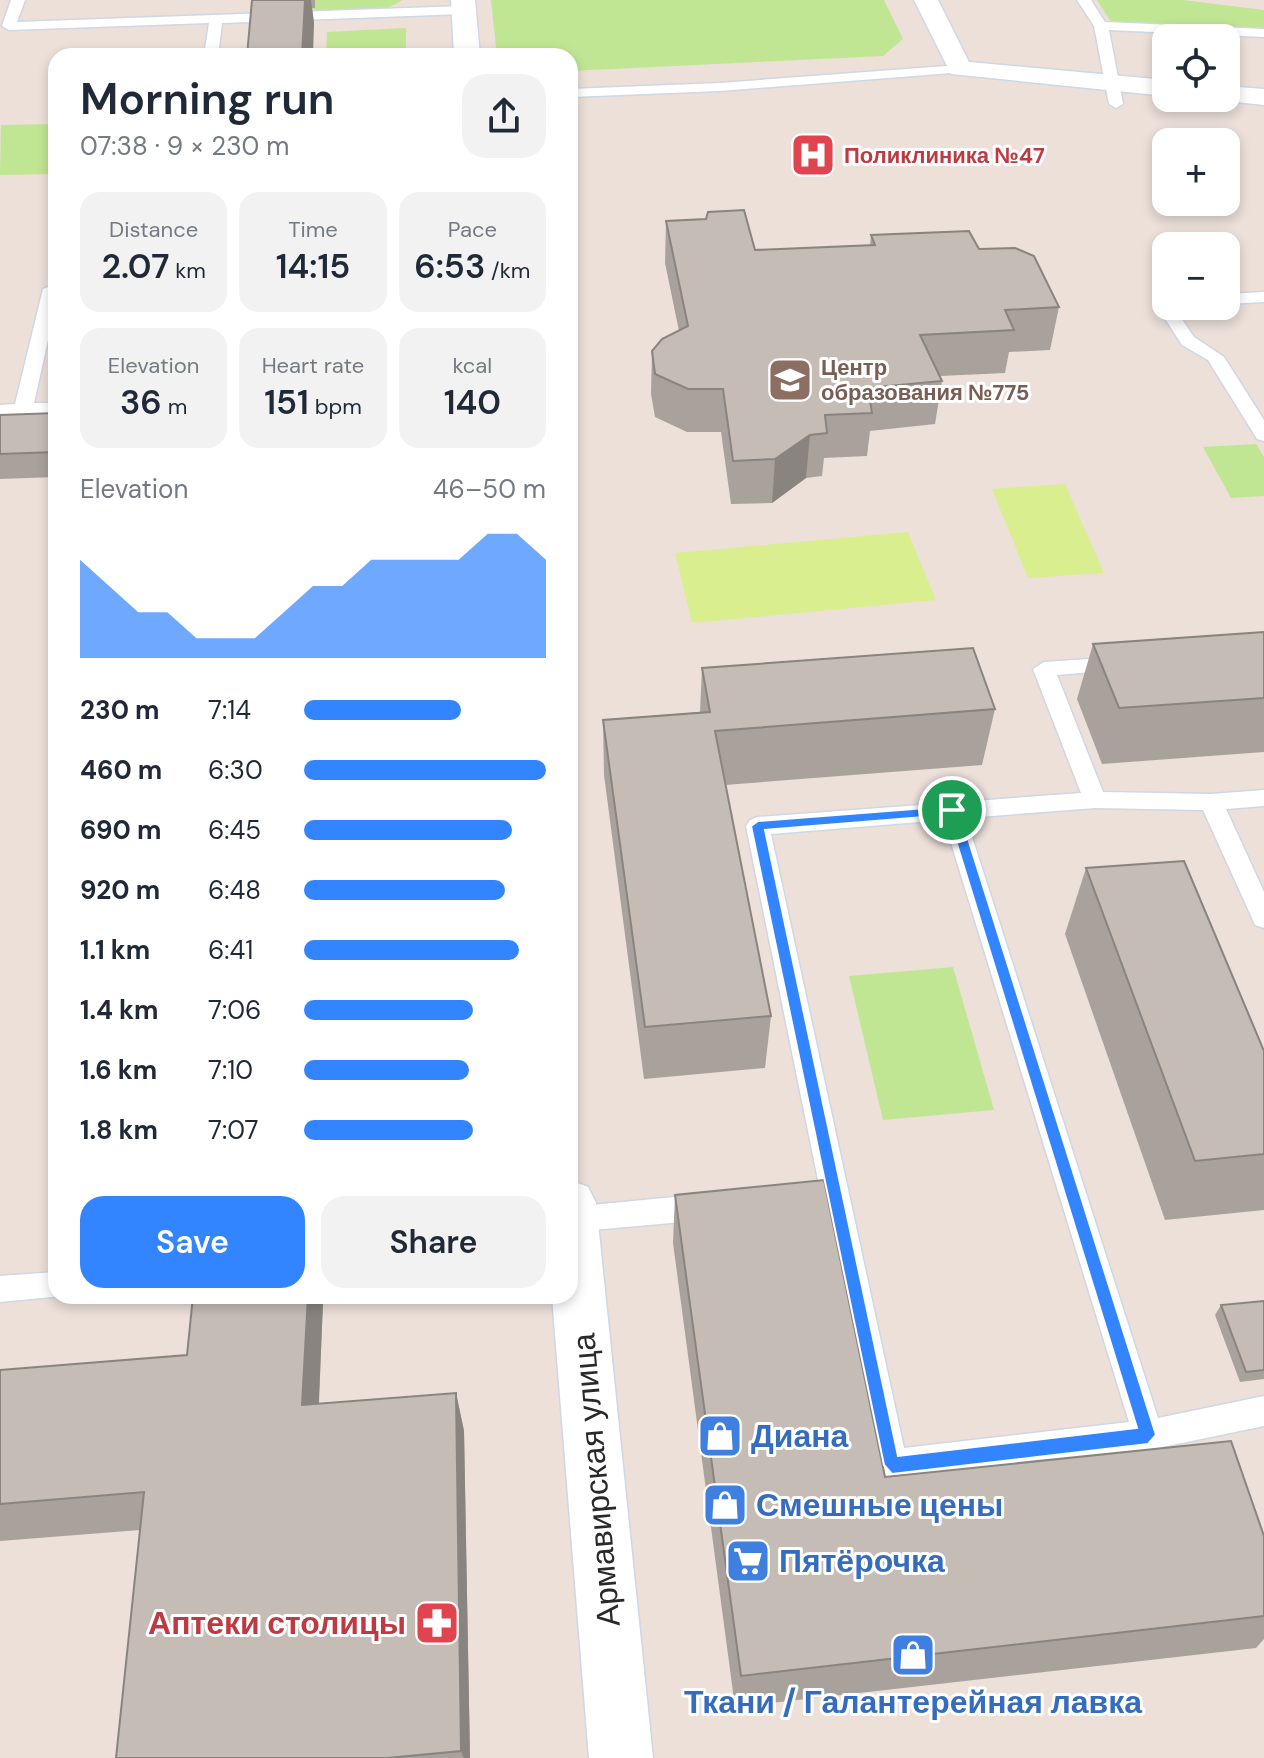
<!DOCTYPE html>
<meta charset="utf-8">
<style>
body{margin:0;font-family:"DM Sans",sans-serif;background:#f2f2f3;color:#1f2937;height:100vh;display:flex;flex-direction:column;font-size:30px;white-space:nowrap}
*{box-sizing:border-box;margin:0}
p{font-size:26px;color:#747a83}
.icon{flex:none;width:44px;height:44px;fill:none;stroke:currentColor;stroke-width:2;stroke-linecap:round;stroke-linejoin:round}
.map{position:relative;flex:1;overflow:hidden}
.side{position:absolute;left:48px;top:48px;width:530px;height:1256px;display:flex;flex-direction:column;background:#fff;border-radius:24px;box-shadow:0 4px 12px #0003}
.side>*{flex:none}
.fabs{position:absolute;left:1152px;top:24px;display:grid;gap:16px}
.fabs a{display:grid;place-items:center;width:88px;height:88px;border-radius:16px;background:#fff;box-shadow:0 4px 12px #0003;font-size:40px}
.pin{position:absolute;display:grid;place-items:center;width:68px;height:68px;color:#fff;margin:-34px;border:4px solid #fff;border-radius:50%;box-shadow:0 2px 8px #0007}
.round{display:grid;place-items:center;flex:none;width:84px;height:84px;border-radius:24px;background:#f2f2f3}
.summary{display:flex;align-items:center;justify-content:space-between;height:136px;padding:0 32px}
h1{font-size:44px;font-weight:600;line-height:60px}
.metrics{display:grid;grid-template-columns:repeat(3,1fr);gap:12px;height:136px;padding:8px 32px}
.metrics div{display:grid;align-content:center;border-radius:20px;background:#f2f2f3;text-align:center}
.metrics b{font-size:34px;font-weight:600}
.metrics small{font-size:22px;font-weight:400}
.metrics p{font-size:22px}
.chart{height:224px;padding:16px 32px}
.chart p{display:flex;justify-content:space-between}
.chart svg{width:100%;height:144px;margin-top:8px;fill:#3384ff;opacity:.7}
.button{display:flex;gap:16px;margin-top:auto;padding:16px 32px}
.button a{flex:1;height:92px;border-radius:24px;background:#3384ff;color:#fff;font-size:32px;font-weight:600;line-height:92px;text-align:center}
.button a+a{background:#f2f2f3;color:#1f2937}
ul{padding:0 32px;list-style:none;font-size:26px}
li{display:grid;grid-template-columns:128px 96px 1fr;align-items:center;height:60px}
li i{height:20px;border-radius:10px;background:#3384ff}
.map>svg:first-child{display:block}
.green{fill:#c0e693}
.pitch{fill:#d9ee8e}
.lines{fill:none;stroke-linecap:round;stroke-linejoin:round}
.lane-casing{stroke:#cfd7e3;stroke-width:3}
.street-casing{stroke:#cfd7e3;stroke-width:3}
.lane{fill:#fff;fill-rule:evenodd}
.street{fill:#fff;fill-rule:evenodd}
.wall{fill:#a9a29c}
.shaded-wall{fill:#89847f}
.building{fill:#c4bcb5;stroke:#89847f;stroke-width:2}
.route{fill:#3384ff;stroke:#fff;stroke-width:2;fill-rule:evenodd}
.labels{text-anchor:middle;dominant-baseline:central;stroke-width:6;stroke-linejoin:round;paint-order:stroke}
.far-health-label{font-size:22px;font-weight:bold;fill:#be3a42;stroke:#fff;text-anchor:start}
.far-education-label{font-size:22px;font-weight:bold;fill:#785e54;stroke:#fff;text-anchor:start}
.near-shop-label{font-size:32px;font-weight:bold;fill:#366cbe;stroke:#fff;text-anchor:start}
.near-street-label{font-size:32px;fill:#292929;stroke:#fff}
.near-health-label{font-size:32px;font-weight:bold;fill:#be3a42;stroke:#fff;text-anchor:end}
</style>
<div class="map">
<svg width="1264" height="1758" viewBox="0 0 1264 1758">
<rect width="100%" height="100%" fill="#ece0d9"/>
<g class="green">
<path d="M273,0H402C371,23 307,10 273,0Z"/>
<path d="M491,0H884L903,39L883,56L570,71V56H497Z"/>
<path d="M1097,0H1183L1264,10V29L1111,22Z"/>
<path d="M406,28V56H326L327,32Z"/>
<path d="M56,124V174L0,175L1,125Z"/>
<path d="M1256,444L1264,457V496L1231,498L1203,447Z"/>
<path d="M953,967L994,1110L883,1120L849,976Z"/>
</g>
<g class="pitch">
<path d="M1065,484L1104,573L1028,578L992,489Z"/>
<path d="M908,532L936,600L692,623L675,553Z"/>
</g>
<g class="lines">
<g class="lane-casing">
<g id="lane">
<path d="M11,0H25L17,22L463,6L470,10L463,14L222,23L218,56H204L209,23L9,30L2,26Z"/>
<path d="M1077,0H1091L1105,22L1264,29V37L1109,30L1123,104L1116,108L1109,104L1094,26Z"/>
<path d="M960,65L967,69L965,72L720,91L570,97V89L720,83Z"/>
<path d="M56,284V304L34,403H56V413L0,415V405L15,404L43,289Z"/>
<path d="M1264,292V302L1226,304V294Z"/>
<path d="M1166,297V306H1173L1194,337L1224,357L1264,420V441L1257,439L1208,360L1182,345L1155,303Z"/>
<path d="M1118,657L1126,659L1129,664L1126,669L1057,675L1103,792L1211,794L1264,790V806L1226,809L1264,892V928L1255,925L1252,918L1203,810L1095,808L966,818L1158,1418L1264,1396V1426L1148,1450L892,1480L881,1476L876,1465L746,826L750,820L758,817L1081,793L1033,669L1044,662ZM944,820L1129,1422L904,1448L771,834Z"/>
<path d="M705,1194L715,1198L719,1207L715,1216L705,1220L570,1232L571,1207Z"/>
<path d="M56,1272V1296H62L0,1302V1276Z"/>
</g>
</g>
<g class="street-casing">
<g id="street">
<path d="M451,0H475L480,56H454Z"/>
<path d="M914,0H938L969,62L1166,80V96L951,74Z"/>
<path d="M1226,86L1264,89V105L1217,100L1226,98Z"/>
<path d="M570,1180L588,1187L596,1203L653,1758H589L552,1296H570Z"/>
</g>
</g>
<use href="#lane" class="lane"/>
<use href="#street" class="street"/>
</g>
<g class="wall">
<path d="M252,0H315V8H312L314,23Z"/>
<path d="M666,221L755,250L870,245L871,235L979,249L1059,307L1050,350L1009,352L1005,373L940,376L942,381L935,424L870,431L867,456L824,458L822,476L806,478L772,503L731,504L721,432H687L655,417L651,394L652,351L679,331L665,263Z"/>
<path d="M56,413V477L0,479V415Z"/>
<path d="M1264,632V752L1102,764L1077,699L1093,644Z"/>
<path d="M702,668L995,709L982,765L725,785L771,1016L765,1068L644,1079L604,775L603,720L700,712Z"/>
<path d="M1086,868L1264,1051V1210L1165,1220L1065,934Z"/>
<path d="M675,1195L885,1477L1264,1536V1639L1256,1648L735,1707L673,1243Z"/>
<path d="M323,1301L319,1404L456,1393L464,1431L470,1758H116L140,1530L0,1541V1370L187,1355Z"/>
<path d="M1264,1301V1379L1240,1382L1215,1315L1221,1305Z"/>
</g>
<g class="shaded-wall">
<path d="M305,0H311L314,23L313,56H302Z"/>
<path d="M810,435L806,478L772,503L775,459Z"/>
<path d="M308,1296H321L323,1301L317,1443L302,1405Z"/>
<path d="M456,1393L464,1431L470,1758H464L461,1751Z"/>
</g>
<g class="building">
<path d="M252,0H305L302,56H247Z"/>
<path d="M744,210L755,250L875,245L871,235L969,231L979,249L1015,248L1034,256L1059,307L1005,310L1014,330L920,335L942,381L868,388L872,413L825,415L827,433L810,435L775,459L733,461L723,389H688L655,374L652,351L662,339L688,326L666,221L706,219L708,212Z"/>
<path d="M56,413V452L0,454V415Z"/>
<path d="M1264,632V698L1119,708L1093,644Z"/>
<path d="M973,648L995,709L715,731L771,1016L645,1027L603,720L710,712L702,668Z"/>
<path d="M1184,861L1264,1051V1154L1195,1161L1086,868Z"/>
<path d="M824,1180L885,1477L1231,1441L1264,1536V1616L741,1676L675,1195Z"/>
<path d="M193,1296H308L302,1405L456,1393L461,1751L387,1758H116L144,1492L0,1504V1370L187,1355Z"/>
<path d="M1264,1301V1370L1246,1372L1221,1305Z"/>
</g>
<path class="route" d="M952,806L959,810L1156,1435L1148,1444L892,1474L884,1465L751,826L758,821ZM948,815L1137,1428L898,1456L765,830Z"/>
<defs>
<g id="hospital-square" transform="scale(2.3)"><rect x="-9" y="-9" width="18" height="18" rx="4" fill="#e0444e" stroke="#fff"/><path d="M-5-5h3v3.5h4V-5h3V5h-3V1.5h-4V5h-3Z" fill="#fff"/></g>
<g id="school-square" transform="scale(2.3)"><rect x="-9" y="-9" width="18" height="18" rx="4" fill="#8d6e63" stroke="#fff"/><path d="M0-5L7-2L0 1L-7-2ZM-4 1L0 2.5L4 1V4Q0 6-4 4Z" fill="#fff"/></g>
<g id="shop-square" transform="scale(2.3)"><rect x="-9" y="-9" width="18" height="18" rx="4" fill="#3f7fe0" stroke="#fff"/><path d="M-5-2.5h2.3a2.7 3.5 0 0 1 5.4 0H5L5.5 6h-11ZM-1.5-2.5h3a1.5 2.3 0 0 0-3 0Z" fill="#fff"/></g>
<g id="supermarket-square" transform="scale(2.3)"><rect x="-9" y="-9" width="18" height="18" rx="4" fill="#3f7fe0" stroke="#fff"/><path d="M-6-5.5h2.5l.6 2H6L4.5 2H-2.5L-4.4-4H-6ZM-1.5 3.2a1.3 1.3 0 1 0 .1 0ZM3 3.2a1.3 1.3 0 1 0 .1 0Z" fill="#fff"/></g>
<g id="pharmacy-square" transform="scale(2.3)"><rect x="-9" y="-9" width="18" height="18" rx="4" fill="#e0444e" stroke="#fff"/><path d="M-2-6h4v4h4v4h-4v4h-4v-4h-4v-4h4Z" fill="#fff"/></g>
</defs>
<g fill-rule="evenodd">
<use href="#hospital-square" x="813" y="155"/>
<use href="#school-square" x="790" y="380"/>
<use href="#shop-square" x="720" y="1436"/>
<use href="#shop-square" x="725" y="1505"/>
<use href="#supermarket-square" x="748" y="1561"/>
<use href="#pharmacy-square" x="437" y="1623"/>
<use href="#shop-square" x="913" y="1655"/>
</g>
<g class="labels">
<g class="far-health-label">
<text x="844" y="155">Поликлиника №47</text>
</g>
<g class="far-education-label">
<text x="821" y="367">Центр<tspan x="821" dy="25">образования №775</tspan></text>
</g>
<g class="near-shop-label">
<text x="751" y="1436">Диана</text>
<text x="756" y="1505">Смешные цены</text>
<text x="779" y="1561">Пятёрочка</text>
<text x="913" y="1702" text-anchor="middle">Ткани / Галантерейная лавка</text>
</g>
<g class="near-street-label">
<text transform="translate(596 1480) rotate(-95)">Армавирская улица</text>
</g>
<g class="near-health-label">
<text x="406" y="1623">Аптеки столицы</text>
</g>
</g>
</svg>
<div class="fabs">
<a><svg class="icon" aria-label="locate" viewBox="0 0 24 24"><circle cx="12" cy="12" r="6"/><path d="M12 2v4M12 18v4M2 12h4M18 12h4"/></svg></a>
<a>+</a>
<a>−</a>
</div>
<div class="pin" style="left:952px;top:810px;background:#1e9e55"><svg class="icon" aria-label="arrive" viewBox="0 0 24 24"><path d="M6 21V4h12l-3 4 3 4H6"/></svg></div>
<section class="side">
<div class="summary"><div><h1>Morning run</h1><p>07:38 · 9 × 230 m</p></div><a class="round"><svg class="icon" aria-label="share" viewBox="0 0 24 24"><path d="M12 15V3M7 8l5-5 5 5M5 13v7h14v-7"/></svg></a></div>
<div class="metrics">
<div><p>Distance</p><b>2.07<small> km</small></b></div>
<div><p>Time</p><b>14:15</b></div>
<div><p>Pace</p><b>6:53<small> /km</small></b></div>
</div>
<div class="metrics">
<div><p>Elevation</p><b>36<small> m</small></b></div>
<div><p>Heart rate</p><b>151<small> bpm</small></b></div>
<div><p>kcal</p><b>140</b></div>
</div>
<div class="chart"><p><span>Elevation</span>46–50 m</p>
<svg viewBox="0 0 160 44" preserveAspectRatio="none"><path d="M0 44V14L10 22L20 30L30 30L40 38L50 38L60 38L70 30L80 22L90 22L100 14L110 14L120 14L130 14L140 6L150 6L160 14V44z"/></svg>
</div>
<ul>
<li><b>230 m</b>7:14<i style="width:65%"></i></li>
<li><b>460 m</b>6:30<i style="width:100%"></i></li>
<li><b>690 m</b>6:45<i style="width:86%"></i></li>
<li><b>920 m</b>6:48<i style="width:83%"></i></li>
<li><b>1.1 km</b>6:41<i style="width:89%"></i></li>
<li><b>1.4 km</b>7:06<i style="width:70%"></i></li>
<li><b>1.6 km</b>7:10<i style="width:68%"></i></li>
<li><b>1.8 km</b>7:07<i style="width:70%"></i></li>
</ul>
<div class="button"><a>Save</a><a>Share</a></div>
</section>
</div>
